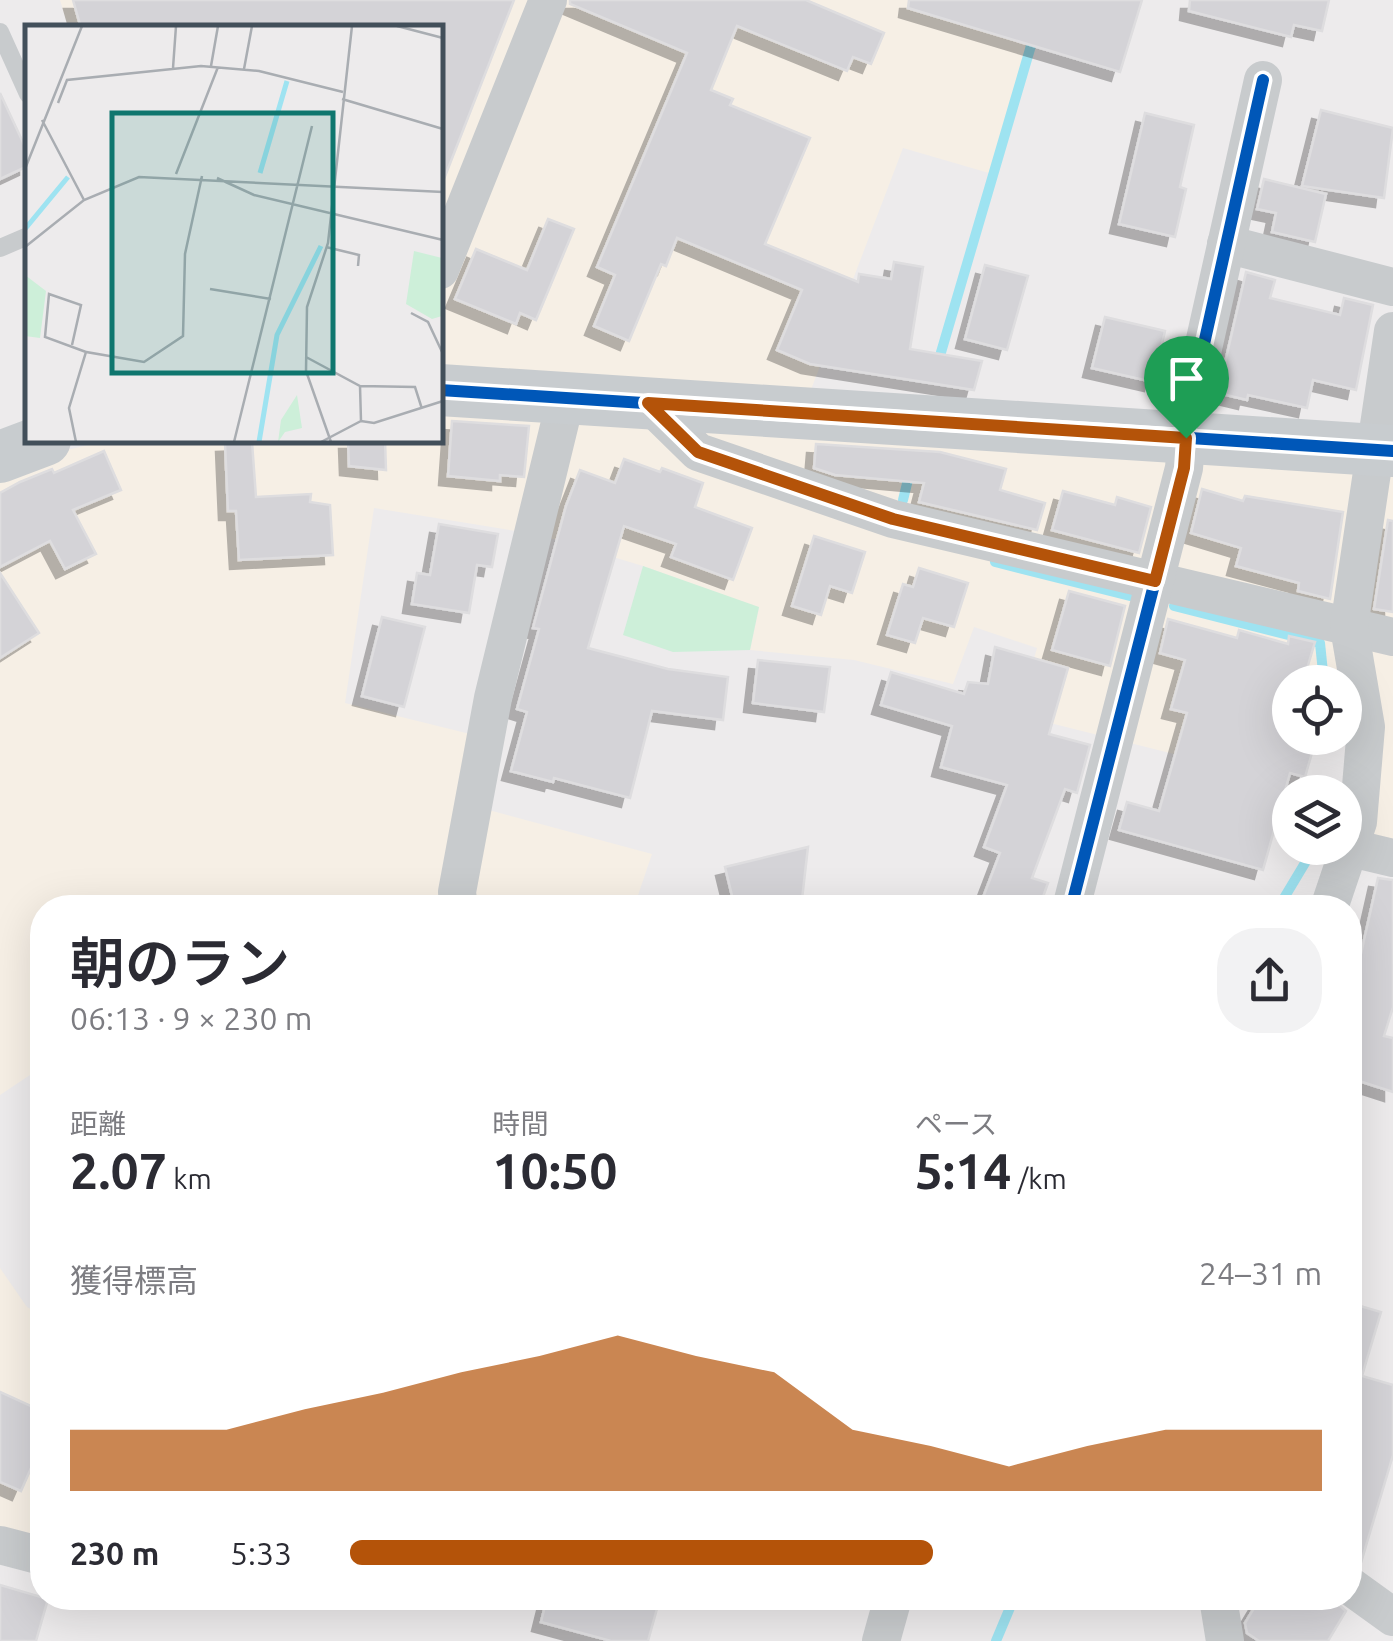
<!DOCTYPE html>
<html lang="ja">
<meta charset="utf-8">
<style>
body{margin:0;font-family:Ubuntu,"Noto Sans JP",sans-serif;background:#f2f2f3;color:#2b2b33;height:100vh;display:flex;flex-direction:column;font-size:38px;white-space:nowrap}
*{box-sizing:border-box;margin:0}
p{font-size:32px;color:#7c7c81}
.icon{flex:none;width:55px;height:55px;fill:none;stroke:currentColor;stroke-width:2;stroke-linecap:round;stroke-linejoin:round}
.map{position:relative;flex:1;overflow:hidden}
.panel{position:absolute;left:30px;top:895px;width:1332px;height:715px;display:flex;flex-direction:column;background:#fff;border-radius:40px;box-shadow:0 10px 40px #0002}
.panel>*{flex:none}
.controls{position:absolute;left:1272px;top:665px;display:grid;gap:20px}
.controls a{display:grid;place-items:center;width:90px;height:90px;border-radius:50%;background:#fff;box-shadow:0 10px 40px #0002;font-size:50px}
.pin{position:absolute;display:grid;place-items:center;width:85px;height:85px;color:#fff;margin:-102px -42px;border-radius:50% 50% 50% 0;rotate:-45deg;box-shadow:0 0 10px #0007}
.pin .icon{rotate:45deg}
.round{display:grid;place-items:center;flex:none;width:105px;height:105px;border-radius:40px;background:#f2f2f3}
.overview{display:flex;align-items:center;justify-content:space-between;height:170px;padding:0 40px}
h1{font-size:55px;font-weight:600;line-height:75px}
.figures{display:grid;grid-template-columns:repeat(3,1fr);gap:15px;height:170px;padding:10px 40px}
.figures div{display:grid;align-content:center}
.figures b{font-size:50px;font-weight:600}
.figures small{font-size:28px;font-weight:400}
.figures p{font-size:28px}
.chart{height:280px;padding:20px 40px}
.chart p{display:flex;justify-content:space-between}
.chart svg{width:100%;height:180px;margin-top:10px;fill:#b45309;opacity:.7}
ul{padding:0 40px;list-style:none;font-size:32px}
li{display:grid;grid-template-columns:160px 120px 1fr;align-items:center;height:75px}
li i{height:25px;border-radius:12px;background:#b45309}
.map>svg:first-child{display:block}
.commercial{fill:#f6efe5}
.green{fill:#cdefd9}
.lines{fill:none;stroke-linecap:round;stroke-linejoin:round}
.stream{stroke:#9ee3f1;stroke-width:10}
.building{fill:#d4d3d7;stroke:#dedddf;stroke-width:2.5;filter:url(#shadow)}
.lane{stroke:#c8cbcd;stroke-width:18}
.street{stroke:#c8cbcd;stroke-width:38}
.secondary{stroke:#c8cccf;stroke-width:52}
.cycleway-casing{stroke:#fff;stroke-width:19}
.cycleway{stroke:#0057b8;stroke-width:12}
.route-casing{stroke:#fff;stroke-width:20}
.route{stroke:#b45309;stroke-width:12}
.inset-river{fill:none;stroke:#9ee3f1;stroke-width:5}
.inset-road{fill:none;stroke:#a9adb2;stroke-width:2.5}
.view{fill:#0f766e;fill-opacity:0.15;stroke:#0f766e;stroke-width:5}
.inset-edge{fill:none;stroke:#424f5a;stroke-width:5}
</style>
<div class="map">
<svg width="1393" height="1641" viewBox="0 0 1393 1641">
<defs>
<filter id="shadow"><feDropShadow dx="-9" dy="9" stdDeviation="0" flood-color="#0004"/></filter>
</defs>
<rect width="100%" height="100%" fill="#edebec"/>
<g class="commercial">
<path d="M60,0H1040L989,173L903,148L809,395L440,372V233L448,208H440V28L68,27Z"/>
<path d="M440,406L1365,471L1335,622L1338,682H1290L1226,767L1018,715L1037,648L974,627L953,684L854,660L750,650L759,608L643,566L540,535L374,508L345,703L470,734L463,803L652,854L634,907L42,908V1087L33,1073L0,1095V477L39,457L108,440H440Z"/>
<path d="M1388,473H1393V849L1367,844L1363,618Z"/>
<path d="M0,1268L27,1307L42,1315V1542L0,1531Z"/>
</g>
<path class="green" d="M643,566L759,607L750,650L673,652L623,635Z"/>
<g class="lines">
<g class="stream">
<path d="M937,366L1035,32"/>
<path d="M903,500L910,471"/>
<path d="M995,562L1130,596"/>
<path d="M1174,606L1320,643L1324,682"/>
<path d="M1278,908L1314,848"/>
<path d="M996,1641L1014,1598"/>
</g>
</g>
<g class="building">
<path d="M73,0H514L442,184L440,28H81Z"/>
<path d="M570,0H806L884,33L871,64L853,57L847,71L737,26L711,90L733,99L730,105L810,138L765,244L858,282L859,274L891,279L894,262L923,267L910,349L982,361L974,390L810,364L777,350L802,290L677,238L666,266L661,264L629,341L594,326L615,275L597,267L687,53L570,4Z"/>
<path d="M909,0H1142L1120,72L908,8Z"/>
<path d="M1190,0H1329L1322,31L1294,25L1291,37L1189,11Z"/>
<path d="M0,93L28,153V166L0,179Z"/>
<path d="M1321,110L1393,128L1384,198L1302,186Z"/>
<path d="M1145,113L1194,125L1180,187L1186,189L1175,237L1119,224Z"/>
<path d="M1264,179L1326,194L1315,242L1272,232L1276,213L1257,209Z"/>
<path d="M548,219L574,229L536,320L520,313L516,324L455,299L476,249L527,270Z"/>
<path d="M985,265L1028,276L1007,350L965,339Z"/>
<path d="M1246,272L1275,280L1270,298L1340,315L1344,298L1373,305L1356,390L1313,380L1307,408L1248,395L1247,400L1218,393Z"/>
<path d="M1105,317L1165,331L1153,382L1092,368Z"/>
<path d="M452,421L529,426L524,477L500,475V481L448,476Z"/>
<path d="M348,440H385L386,470L349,466Z"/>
<path d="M252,442L256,497L311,494L310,502L330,505L333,555L239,560L236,511H228L225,443Z"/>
<path d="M816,444L940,452L1006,469L1000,490L1045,503L1037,530L919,502L924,483L835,475L814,468Z"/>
<path d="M104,451L121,490L73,510L96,554L65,569L50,541L0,567V493L20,482L52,469L54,473Z"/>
<path d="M624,459L660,472L662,468L703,483L695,507L752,528L733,580L671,557L676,544L624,526L588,648L668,669L728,677L723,720L652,711L630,798L554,778L553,782L511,771L527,712L517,709L539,629L533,628L566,506L580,470L615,483Z"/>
<path d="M1202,489L1243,501L1245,496L1343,512L1330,599L1298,591L1299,583L1236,566L1241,548L1191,533Z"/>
<path d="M1063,491L1115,505L1117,497L1151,507L1139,553L1052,530Z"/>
<path d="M1388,520L1393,521V612L1374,609Z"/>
<path d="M439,524L498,534L492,567L477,565L469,613L412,604L417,573L430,575Z"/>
<path d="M814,536L865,552L852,593L830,586L821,615L792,606Z"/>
<path d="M919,568L968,583L954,627L923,618L915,643L887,635L903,584L913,587Z"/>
<path d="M0,573L39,633L0,658Z"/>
<path d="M1069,591L1125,606L1110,666L1052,650Z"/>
<path d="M382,617L425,627L404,707L362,696Z"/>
<path d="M1168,619L1237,638L1239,630L1288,644L1289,636L1315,642L1303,682H1290V738L1316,739L1305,777L1290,773L1263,870L1119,830L1127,802L1159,811L1187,713L1171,709L1185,660L1160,653Z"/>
<path d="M995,647L1068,668L1049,734L1090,745L1077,793L1065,789L1032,878L1048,883L1039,908H979L1000,853L984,847L1007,785L941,767L952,726L881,705L891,672L964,694L968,682L988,684Z"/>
<path d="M758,660L830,667L824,712L753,703Z"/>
<path d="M808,847L801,908H735L725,867Z"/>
<path d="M1378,878L1393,880V1007L1384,1036L1393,1038V1092L1350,1078V955L1360,958Z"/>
<path d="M1350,1303L1381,1312L1362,1376L1393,1385V1455L1360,1566L1350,1564Z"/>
<path d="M0,1392L42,1411V1443L21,1491L0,1482Z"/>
<path d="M0,1585L48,1599L36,1641H0Z"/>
<path d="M547,1598H660L648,1641H611L541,1622Z"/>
<path d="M1260,1598H1331L1346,1611L1328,1641H1259L1247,1633L1245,1623Z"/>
</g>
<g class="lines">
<g class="lane">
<path d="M0,32L28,94"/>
<path d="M0,248L28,236"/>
</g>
<g class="street">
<path d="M1226,244L1393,287"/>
<path d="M440,270L548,0"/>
<path d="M648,403L698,452L893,519L1393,637"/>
<path d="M1351,848L1393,858"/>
<path d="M459,908L457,892L493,698L566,398"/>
<path d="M1071,908L1184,468L1189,411L1263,80"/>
<path d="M1329,908L1358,822L1366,727L1349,627L1393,331"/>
<path d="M0,1545L42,1556"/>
<path d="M1350,1586L1393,1617"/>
<path d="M1218,1598L1225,1641"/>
<path d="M881,1641L893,1598"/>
</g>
<g class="secondary">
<path d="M440,390L1393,451"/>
<path d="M0,457L45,440"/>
</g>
<g class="cycleway-casing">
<g id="cycleway">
<path d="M440,390L1393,451"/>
<path d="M1071,908L1184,468L1189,411L1263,80"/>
</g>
</g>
<use href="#cycleway" class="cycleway"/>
</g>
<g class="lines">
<g class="route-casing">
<path id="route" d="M648,403L1186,438L1184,468L1155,581L893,519L698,452Z"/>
</g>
<use href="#route" class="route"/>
</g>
<g transform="translate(25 25)">
<rect width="418" height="418" fill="#edebec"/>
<path d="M389,226L417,233V291L407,294L381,279ZM0,250L21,266L15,313L0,311ZM272,370L277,403L260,407L253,417L256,395Z" fill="#cdefd9"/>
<path class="inset-river" d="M235,148L262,56M0,204L43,152M234,417L252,310L296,221"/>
<path class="inset-road" d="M372,1L418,13M186,41L193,1M148,43L151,1M219,44L227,1M317,74L418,104M33,78L42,55L176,41L234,46L318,67M17,95L59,175M0,144L57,1M151,149L193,42M192,153L229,170L418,215M0,222L59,175L114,152L418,167M301,222L334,230L333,241M185,264L246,274M386,288L403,297L418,329M47,320L56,280L24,269L20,312L61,327M281,332L335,361L390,362L397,384M335,361L336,396M51,417L44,383L61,327L119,337L158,311L160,229L177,151M209,417L287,101M296,417L336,396L349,398L418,376M306,417L281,346L282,282L303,218L327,1"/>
<path class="view" d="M87,88H308V348H87Z"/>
<rect width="418" height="418" class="inset-edge"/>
</g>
</svg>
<div class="controls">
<a><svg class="icon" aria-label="locate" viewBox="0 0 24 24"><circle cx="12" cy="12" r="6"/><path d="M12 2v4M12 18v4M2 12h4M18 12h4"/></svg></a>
<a><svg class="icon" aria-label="layers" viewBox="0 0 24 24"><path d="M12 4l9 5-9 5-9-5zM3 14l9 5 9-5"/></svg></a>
</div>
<div class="pin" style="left:1186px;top:438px;background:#1e9e55"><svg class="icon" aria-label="arrive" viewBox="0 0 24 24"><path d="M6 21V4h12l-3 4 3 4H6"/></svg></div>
<section class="panel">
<div class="overview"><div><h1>朝のラン</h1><p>06:13 · 9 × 230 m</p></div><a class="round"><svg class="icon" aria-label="share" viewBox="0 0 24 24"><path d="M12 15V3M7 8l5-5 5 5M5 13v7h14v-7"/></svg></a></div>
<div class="figures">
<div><p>距離</p><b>2.07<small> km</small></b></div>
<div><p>時間</p><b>10:50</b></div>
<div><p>ペース</p><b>5:14<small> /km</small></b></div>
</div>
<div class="chart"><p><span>獲得標高</span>24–31 m</p>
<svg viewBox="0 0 160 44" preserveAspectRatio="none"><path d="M0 44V29L10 29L20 29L30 24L40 20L50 15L60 11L70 6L80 11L90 15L100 29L110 33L120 38L130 33L140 29L150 29L160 29V44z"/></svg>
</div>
<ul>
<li><b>230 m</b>5:33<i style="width:60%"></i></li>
</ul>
</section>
</div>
